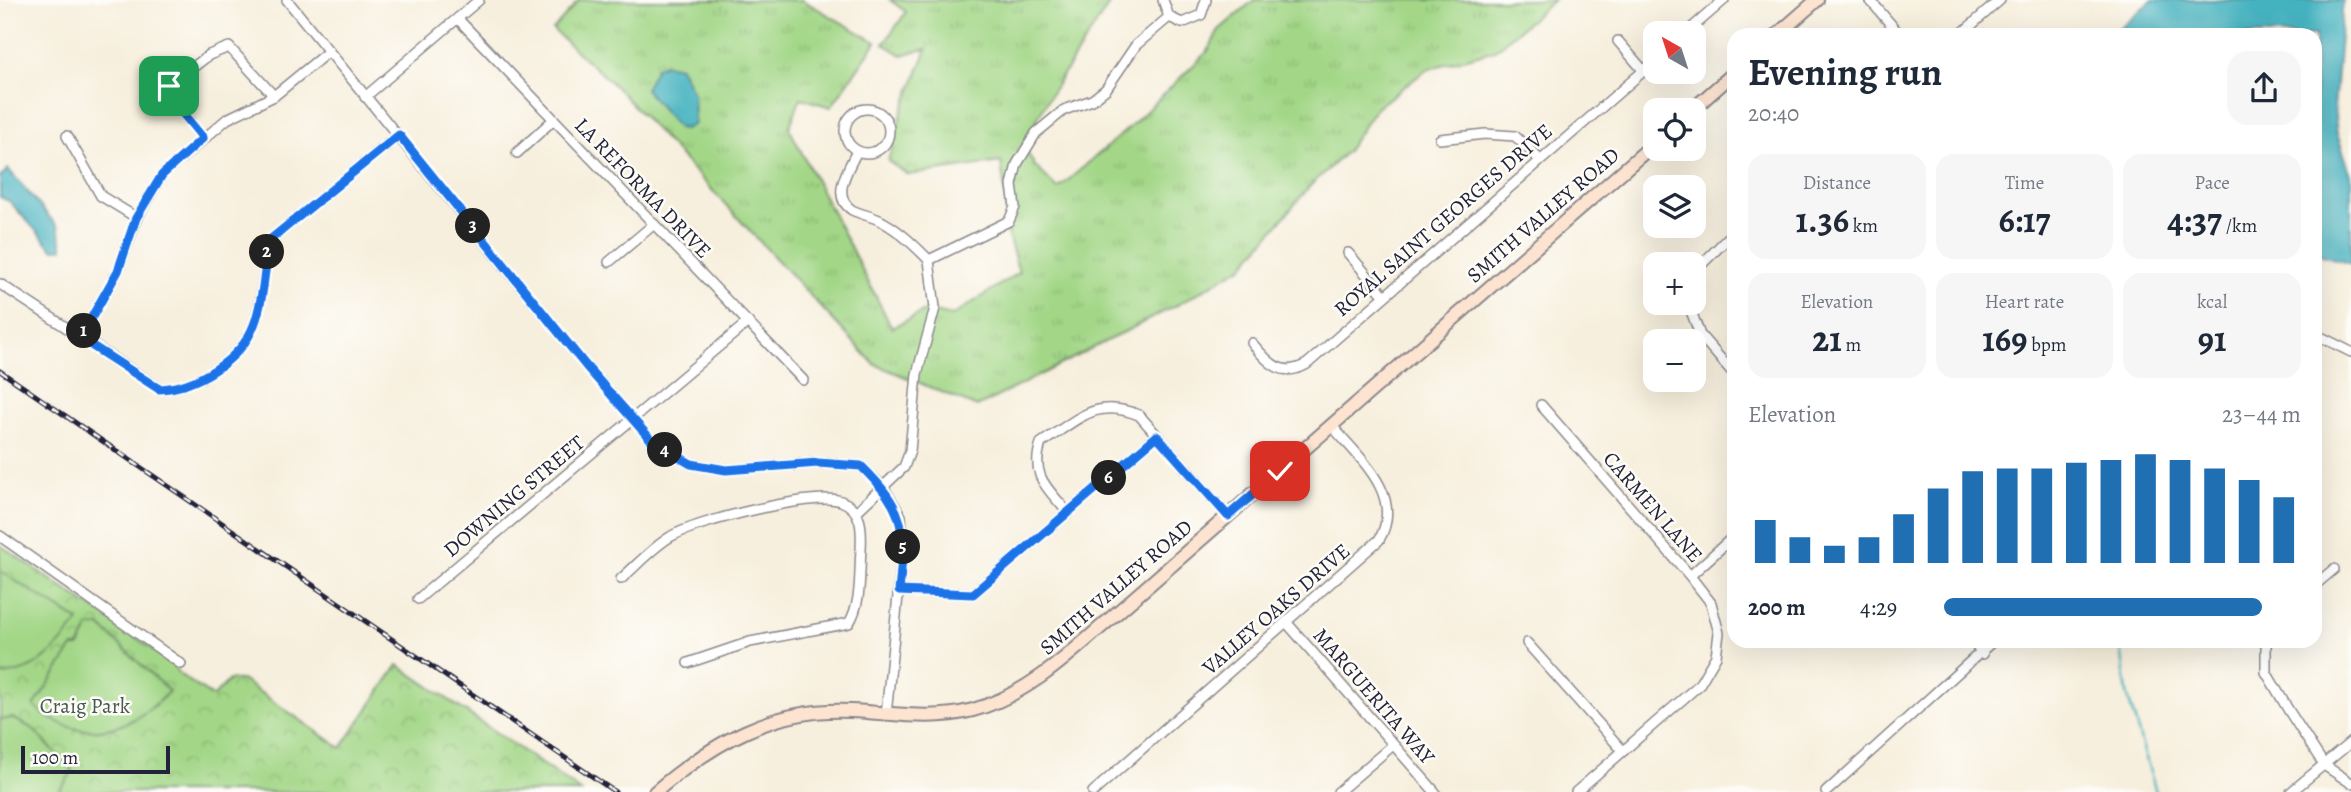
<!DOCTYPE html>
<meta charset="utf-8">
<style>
body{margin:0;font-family:Alegreya,serif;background:#f6f6f7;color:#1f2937;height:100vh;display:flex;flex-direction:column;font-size:26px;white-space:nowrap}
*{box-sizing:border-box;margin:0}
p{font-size:23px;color:#747a83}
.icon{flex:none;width:38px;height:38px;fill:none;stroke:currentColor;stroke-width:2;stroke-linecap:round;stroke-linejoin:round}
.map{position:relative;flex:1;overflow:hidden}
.side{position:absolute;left:1727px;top:28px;width:595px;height:620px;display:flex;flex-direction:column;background:#fff;border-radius:21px;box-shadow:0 7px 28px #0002}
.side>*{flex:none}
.needle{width:46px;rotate:321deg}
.buttons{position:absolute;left:1643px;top:21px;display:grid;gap:14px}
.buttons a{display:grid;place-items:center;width:63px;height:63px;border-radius:14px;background:#fff;box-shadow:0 7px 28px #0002;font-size:35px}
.scale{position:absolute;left:21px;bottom:18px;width:149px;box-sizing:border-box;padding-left:7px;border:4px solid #22223b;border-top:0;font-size:19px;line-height:24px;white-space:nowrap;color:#22223b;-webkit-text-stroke:5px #fdfcf7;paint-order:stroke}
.pin{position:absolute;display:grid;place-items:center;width:60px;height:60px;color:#fff;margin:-30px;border-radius:14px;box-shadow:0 4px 10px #0006}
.km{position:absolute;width:35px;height:35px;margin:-18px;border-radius:50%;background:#222;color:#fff;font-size:19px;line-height:35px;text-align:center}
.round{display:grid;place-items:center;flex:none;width:74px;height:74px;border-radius:21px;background:#f6f6f7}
.headline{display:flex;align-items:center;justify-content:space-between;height:119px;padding:0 21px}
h1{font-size:38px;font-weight:600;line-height:52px}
.metrics{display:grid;grid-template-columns:repeat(3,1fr);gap:10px;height:119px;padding:7px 21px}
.metrics div{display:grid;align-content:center;border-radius:18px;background:#f6f6f7;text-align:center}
.metrics b{font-size:35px;font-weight:600}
.metrics small{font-size:19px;font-weight:400}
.metrics p{font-size:19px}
.chart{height:196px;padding:14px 21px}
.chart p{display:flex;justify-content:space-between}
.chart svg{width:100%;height:126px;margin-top:7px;stroke:#1f6fb2;stroke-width:6}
ul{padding:0 21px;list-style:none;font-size:23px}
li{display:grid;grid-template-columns:112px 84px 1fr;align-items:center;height:52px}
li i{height:18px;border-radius:9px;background:#1f6fb2}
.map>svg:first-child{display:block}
.grass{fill:url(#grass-tufts);stroke:#627c61;stroke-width:2}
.park{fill:url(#park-crowns);stroke:#627c61;stroke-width:2}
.garden{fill:#a3d787;stroke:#627c61;stroke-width:2}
.water{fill:#44b2c0;stroke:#336a7e;stroke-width:2}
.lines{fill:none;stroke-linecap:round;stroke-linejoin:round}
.stream{stroke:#44b2c0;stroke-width:2.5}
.street-casing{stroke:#8c888c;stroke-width:12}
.secondary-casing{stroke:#8c888c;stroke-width:16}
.street{stroke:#fff;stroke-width:9}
.secondary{stroke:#fde4d1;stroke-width:12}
.rail-casing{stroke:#22223b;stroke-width:5}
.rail{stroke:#fdfcf7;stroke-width:2.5;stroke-dasharray:8;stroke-linecap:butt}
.route-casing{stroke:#fff;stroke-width:14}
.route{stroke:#1a73e8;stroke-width:9}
.labels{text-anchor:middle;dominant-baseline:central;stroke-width:5;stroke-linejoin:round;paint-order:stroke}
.street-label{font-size:21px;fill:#22223b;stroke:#fdfcf7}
.park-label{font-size:21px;fill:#495852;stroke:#fdfcf7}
</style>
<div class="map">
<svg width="2351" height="792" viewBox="0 0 2351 792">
<defs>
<pattern id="grass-tufts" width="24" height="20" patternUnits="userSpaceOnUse" patternTransform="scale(1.75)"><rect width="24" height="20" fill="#a3d787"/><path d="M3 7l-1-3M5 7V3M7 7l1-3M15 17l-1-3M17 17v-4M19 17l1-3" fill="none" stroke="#8cb875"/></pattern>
<pattern id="park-crowns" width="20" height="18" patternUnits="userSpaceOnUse" patternTransform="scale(1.75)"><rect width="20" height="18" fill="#a3d787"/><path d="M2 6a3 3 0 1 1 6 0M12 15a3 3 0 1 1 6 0" fill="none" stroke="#8cb875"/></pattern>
</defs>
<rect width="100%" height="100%" fill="#fdfcf7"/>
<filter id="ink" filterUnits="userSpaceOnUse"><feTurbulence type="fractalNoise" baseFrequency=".0143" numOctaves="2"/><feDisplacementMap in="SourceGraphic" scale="14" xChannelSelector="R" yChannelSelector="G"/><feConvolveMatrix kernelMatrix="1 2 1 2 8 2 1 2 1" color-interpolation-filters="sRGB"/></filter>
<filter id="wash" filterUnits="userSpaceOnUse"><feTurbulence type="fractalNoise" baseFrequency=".00686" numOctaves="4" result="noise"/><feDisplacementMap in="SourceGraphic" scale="28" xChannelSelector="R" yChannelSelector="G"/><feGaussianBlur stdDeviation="1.57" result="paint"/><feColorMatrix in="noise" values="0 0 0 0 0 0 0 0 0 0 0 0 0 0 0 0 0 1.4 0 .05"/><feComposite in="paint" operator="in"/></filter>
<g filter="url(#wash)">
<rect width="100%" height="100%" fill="#f7efdd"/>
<path class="grass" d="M579,0H802L876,42L831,107L801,98L789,128L892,328L927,310L952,316L1019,272L1007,233V209L1001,162L908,175L888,161L902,112L927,49L902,55L884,44L906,12L890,0H1112L1052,92L1023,145L1035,166L1058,189L1131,126L1208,51L1219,30L1254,0H1554L1495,50L1428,69L1376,108L1347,151L1311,185L1243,266L1179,304L977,407L874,364L616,87L553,30Z"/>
<path class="park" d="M0,545L141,641L173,664L179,674L213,697L229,680H242L341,748L398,665L582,792H0Z"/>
<g class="garden">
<path d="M0,571L79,621C57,649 38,673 0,675Z"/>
<path d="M100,626L169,691C132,732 80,747 34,706L73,647H79L89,627Z"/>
<path d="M12,718L32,728L73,771L58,792H0V720Z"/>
</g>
<g class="water">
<path d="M2152,0H2343L2334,108L2337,134L2351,175V264L2315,253V35H2112Z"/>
<path d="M666,64L680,67L693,93L694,124L685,129L678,128L645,89L656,67Z"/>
<path d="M8,169L58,227L63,249H53L9,201L0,197V177Z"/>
</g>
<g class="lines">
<path class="stream" d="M2120,640L2127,694L2156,792"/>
</g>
</g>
<g filter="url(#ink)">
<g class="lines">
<g class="street-casing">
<g id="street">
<path d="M287,0L586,366L653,442L691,464L726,470L818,463L861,466L884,488L901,516L903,546L886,715"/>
<path d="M1163,0L1169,17L1182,23L1201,15L1206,0"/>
<path d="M1870,0L1900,35"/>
<path d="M458,19L803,380"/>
<path d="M1686,33L1724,0"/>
<path d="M1960,35L2000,0"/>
<path d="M1618,41L1643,70"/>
<path d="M365,97L479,0"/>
<circle cx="867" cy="131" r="22"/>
<path d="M67,136L101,196L137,218"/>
<path d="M203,138L166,93L169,86L209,55L229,47L274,96"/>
<path d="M1440,139L1485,134L1515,136L1539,159"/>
<path d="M857,151C849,168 830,196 852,210C862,215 873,216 883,222C901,232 915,246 929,260"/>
<path d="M517,153L553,120"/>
<path d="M1348,253L1384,295"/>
<path d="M609,262L653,225"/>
<path d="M1694,272L1734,232"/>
<path d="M0,284L160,389C195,388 241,359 254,325C264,297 263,267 271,239L399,135"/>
<path d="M1688,303L1700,335L1734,374"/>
<path d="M2315,334L2351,352"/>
<path d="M80,338L118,271L137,218L162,175L227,119L274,96L329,51"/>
<path d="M1252,343C1268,362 1281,379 1307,364L1656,60"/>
<path d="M1541,405L1690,576L1711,603L1719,633L1716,656L1699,685L1576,792"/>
<path d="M856,512L904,467L910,451L917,374L935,308L929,260L1009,221L1015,207L1012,185L1017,164L1036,133L1064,110L1092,100L1106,89L1136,45L1169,17"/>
<path d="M1068,513C1048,488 1030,477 1041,443C1078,420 1095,397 1139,415L1228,516"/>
<path d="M0,536L181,664"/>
<path d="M1690,576L1734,536"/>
<path d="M621,579C637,565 652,548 670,537C694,522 815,491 841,501C863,509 862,531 861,550C859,575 862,602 849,623L750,642L688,663"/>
<path d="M2315,585L2334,569"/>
<path d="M899,591L973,594L1157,436"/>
<path d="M418,599L748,322"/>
<path d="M1287,623L1435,792"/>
<path d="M1971,640L1983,654"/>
<path d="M2266,640V672L2289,711L2324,765L2351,783"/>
<path d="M1527,643L1623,751"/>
<path d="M1093,792L1379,540C1405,495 1359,458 1332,426"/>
<path d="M1338,792L1393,745"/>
<path d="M1826,792L1994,640"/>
<path d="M2291,792L2351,742"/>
</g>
</g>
<g class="secondary-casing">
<g id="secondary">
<path d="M1777,35L1817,0"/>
<path d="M1692,110L1734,73"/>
<path d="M655,792C713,743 773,707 851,711C893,713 932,721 973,710C1027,695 1069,655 1110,619L1656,142"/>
</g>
</g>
<use href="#street" class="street"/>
<use href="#secondary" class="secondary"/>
<g class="rail-casing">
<path id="rail" d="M0,371L615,792"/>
</g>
<use href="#rail" class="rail"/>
</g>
</g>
<g class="lines" filter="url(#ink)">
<g class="route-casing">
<path id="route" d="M169,86L166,93L203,138L162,175L136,218L118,271L80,338L159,389C195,388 241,360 254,325C265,297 263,267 271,239L399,135L586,366L653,442L691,464L726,470L818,463L861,466C908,512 905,529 899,591L973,594L1157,436L1228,516L1280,471"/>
</g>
<use href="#route" class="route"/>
</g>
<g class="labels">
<g class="street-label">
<text transform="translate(643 188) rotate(46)">LA REFORMA DRIVE</text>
<text transform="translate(1543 215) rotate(-41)">SMITH VALLEY ROAD</text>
<text transform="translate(1443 220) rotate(-41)">ROYAL SAINT GEORGES DRIVE</text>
<text transform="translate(514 496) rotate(-40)">DOWNING STREET</text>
<text transform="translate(1653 507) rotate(49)">CARMEN LANE</text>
<text transform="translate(1116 587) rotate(-41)">SMITH VALLEY ROAD</text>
<text transform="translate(1276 609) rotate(-41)">VALLEY OAKS DRIVE</text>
<text transform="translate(1374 696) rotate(49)">MARGUERITA WAY</text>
</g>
<g class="park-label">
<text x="85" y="706">Craig Park</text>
</g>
</g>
</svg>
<div class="buttons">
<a><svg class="needle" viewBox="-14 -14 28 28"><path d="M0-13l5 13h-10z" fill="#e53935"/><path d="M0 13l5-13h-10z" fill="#747a83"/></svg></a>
<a><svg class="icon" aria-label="locate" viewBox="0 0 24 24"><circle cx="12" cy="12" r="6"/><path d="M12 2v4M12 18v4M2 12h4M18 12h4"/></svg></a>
<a><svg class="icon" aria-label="layers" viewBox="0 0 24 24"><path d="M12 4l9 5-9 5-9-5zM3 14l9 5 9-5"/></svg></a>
<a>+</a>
<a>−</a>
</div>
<div class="scale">100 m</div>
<div class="pin" style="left:169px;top:86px;background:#1e9e55"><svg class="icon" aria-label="arrive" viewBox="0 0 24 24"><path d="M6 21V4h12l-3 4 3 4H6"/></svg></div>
<div class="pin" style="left:1280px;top:471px;background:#d93025"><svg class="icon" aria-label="check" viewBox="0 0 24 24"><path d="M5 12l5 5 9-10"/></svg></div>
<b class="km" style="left:84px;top:331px">1</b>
<b class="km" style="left:267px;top:252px">2</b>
<b class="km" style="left:473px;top:226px">3</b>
<b class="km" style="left:665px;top:450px">4</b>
<b class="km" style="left:903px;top:547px">5</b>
<b class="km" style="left:1109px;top:478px">6</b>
<section class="side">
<div class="headline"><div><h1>Evening run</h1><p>20:40</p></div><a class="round"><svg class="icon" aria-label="share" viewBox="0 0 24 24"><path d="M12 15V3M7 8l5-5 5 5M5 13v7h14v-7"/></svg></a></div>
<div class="metrics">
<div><p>Distance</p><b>1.36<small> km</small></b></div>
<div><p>Time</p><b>6:17</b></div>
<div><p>Pace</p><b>4:37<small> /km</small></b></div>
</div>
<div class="metrics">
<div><p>Elevation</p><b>21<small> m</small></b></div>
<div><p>Heart rate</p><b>169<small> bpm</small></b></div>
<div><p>kcal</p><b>91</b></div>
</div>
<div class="chart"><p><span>Elevation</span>23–44 m</p>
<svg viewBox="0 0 160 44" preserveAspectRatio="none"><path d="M5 44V29M15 44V35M25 44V38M35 44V35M45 44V27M55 44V18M65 44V12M75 44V11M85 44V11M95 44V9M105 44V8M115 44V6M125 44V8M135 44V11M145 44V15M155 44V21"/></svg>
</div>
<ul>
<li><b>200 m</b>4:29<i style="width:89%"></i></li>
</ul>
</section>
</div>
